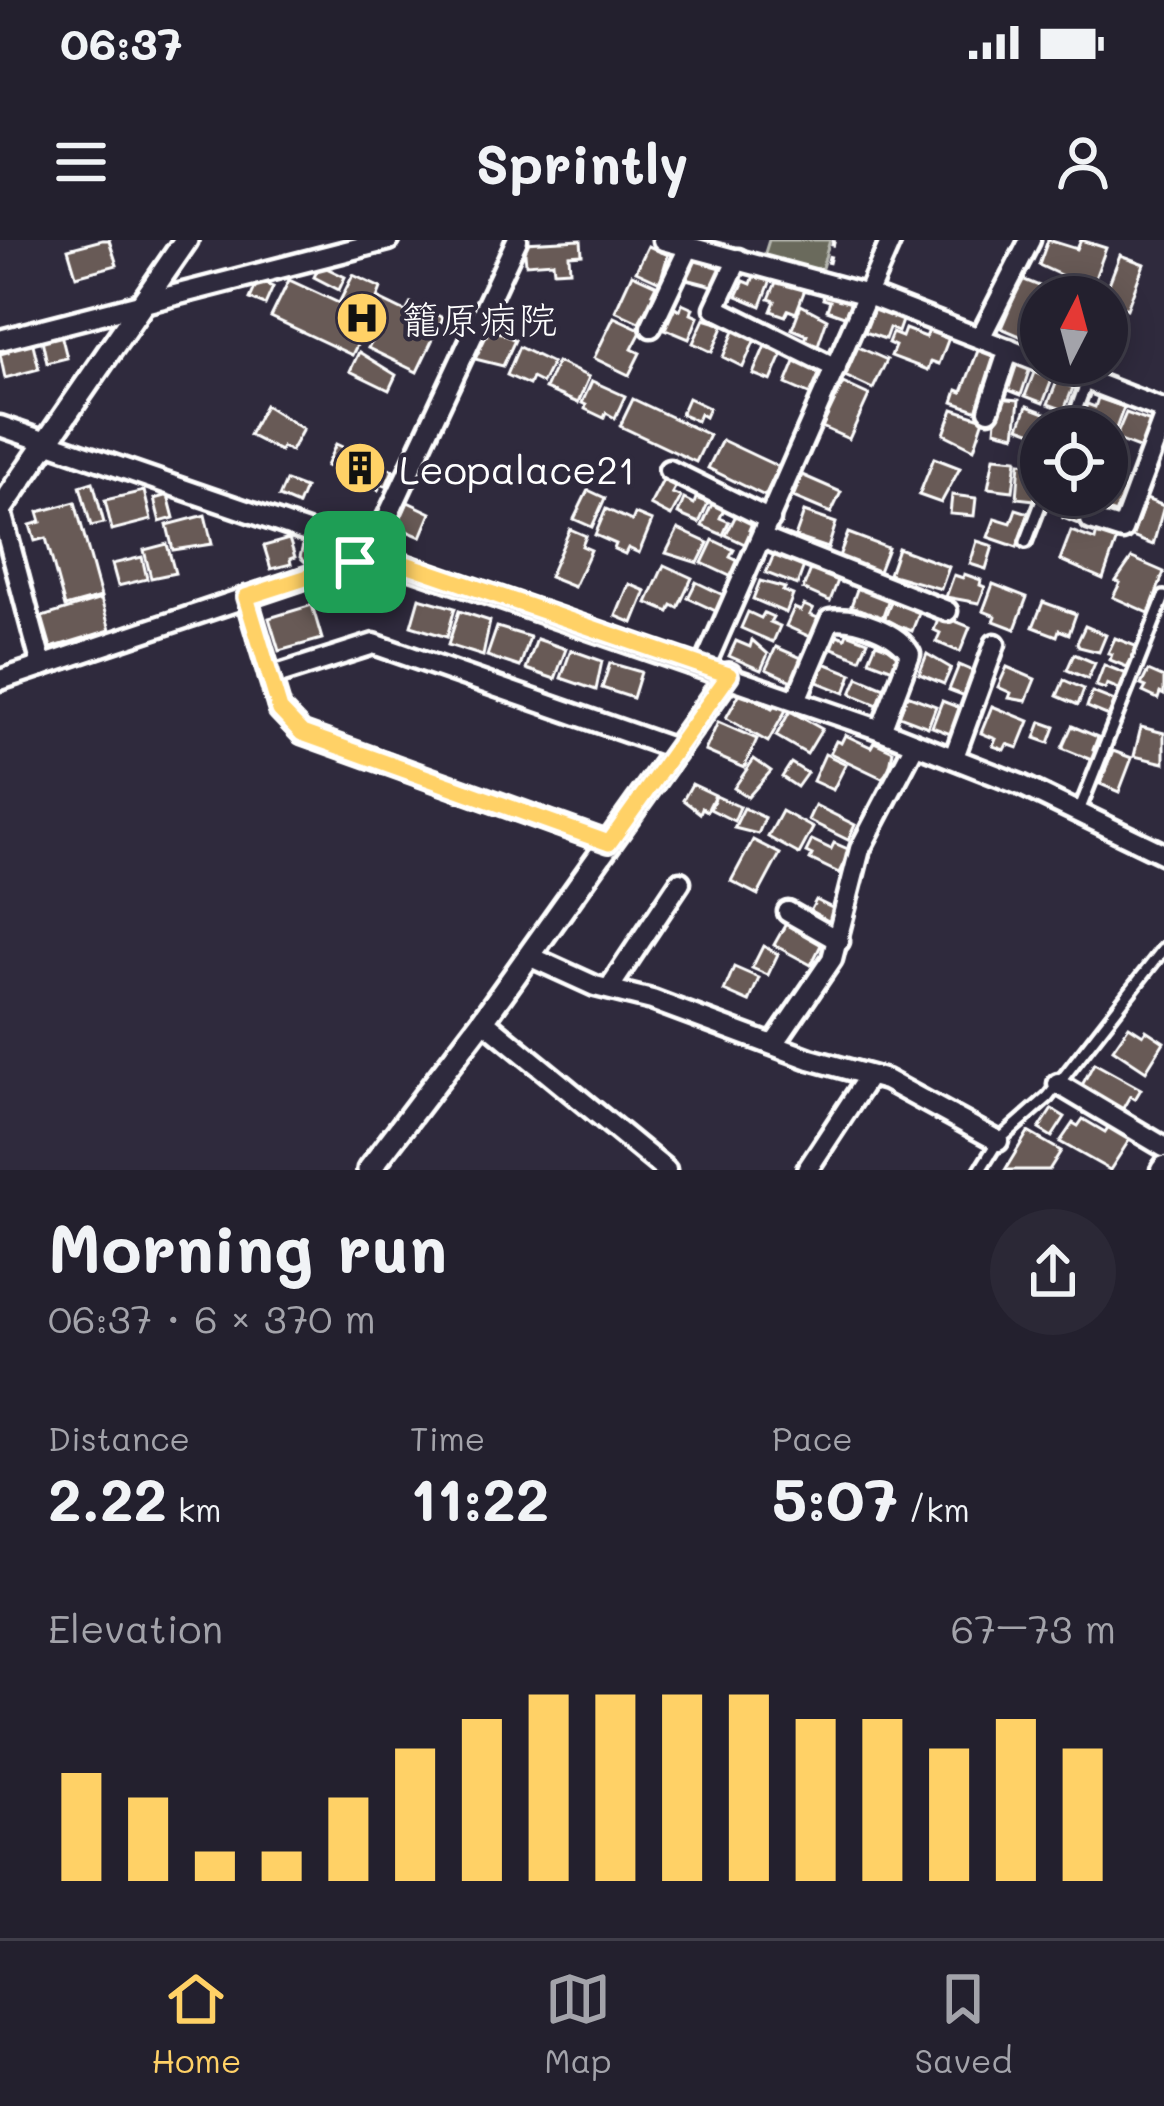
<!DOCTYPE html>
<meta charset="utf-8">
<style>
body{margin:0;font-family:Mali,"Klee One",sans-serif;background:#2b2836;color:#f1f3f6;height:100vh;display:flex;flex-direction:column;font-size:45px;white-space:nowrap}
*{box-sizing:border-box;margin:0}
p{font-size:39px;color:#a3a3aa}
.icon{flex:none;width:66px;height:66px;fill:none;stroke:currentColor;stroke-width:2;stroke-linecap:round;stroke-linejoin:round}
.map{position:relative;height:930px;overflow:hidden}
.side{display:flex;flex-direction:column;background:#23202e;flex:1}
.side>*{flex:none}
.needle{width:78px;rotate:6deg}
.tools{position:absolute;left:1020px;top:36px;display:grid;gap:24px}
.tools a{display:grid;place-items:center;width:108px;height:108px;border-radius:50%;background:#23202e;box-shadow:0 6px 30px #0003,0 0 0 3px #403e4a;font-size:60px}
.pin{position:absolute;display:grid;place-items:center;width:102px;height:102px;color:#fff;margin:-51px;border-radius:24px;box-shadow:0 6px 18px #0006}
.round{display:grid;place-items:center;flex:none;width:126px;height:126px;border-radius:63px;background:#2b2836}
.head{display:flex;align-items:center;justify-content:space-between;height:204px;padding:0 48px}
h1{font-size:66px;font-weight:800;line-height:90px}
.figures{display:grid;grid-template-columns:repeat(3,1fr);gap:18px;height:204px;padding:12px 48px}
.figures div{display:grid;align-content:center}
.figures b{font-size:60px;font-weight:800}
.figures small{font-size:33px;font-weight:400}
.figures p{font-size:33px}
.chart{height:336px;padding:24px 48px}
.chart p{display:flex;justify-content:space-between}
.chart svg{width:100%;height:216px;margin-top:12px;stroke:#ffd166;stroke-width:6}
.status{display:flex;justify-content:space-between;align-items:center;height:84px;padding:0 60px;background:#23202e;direction:ltr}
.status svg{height:33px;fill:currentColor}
header{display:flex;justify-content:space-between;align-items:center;height:156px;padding:0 48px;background:#23202e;font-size:54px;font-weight:800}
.tab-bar{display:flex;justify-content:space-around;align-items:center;height:168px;border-top:3px solid #403e4a;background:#23202e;font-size:33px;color:#a3a3aa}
.tab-bar a{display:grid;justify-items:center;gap:6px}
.tab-bar .active{color:#ffd166}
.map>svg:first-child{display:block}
.green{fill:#6a6b5c;stroke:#b4b5ae;stroke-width:3}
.building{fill:#685a56;stroke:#fff;stroke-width:3}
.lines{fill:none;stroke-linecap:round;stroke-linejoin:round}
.service-casing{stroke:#fff;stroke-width:18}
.minor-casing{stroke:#fff;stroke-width:27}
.tertiary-casing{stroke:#fff;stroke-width:30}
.path{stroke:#fff;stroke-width:4.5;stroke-dasharray:9 9;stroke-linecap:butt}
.service{stroke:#2f2a3d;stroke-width:9}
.minor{stroke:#2f2a3d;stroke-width:18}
.tertiary{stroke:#2f2a3d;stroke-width:21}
.route-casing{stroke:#fff;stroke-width:24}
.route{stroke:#ffd166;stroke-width:15}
.labels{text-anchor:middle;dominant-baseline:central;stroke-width:9;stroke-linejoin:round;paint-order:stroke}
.poi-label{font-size:39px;fill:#fff;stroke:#2f2a3d;text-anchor:start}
</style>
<div class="status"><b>06:37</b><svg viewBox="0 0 49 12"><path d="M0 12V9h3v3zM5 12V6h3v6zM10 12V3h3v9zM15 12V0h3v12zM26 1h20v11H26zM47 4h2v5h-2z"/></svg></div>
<header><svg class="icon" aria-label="menu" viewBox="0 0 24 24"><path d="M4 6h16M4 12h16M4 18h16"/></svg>Sprintly<svg class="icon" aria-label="person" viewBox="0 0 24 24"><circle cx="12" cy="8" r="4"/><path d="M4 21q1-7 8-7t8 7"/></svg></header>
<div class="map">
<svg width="1164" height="930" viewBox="0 0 1164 930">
<rect width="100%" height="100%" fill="#2f2a3d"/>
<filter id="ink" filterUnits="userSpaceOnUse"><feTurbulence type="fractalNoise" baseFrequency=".00833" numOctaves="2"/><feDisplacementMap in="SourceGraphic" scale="24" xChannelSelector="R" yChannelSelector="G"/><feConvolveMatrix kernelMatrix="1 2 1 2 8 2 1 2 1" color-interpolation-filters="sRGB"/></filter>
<g filter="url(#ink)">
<path class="green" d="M769,0H830L822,28L810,29L764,16Z"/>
<g class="building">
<path d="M102,0H109L117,25L76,36L68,9Z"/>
<path d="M581,0L582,14L569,15L570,30L554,31L553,22L526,24L524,3Z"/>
<path d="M1048,0L1077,9L1081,0L1106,8L1091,49L1039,25Z"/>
<path d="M648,6L668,15L660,42L636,31Z"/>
<path d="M697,14L723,25L713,46L686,39Z"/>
<path d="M1120,15L1144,24L1127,69L1104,57Z"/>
<path d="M320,25L345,37L339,50L314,37Z"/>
<path d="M756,30L772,37L761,66L737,56L744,41L751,44Z"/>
<path d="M632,34L656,45L652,53L655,54L639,82L615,71Z"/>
<path d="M353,35L381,48L377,58L406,72L411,63L443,78L417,132L368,108L372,100L362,95L352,115L271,77L289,40L339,63Z"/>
<path d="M779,35L807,44L796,73L788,70L785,76L771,71L775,61L769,59Z"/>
<path d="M1022,39L1042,47L1037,58L1041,60V105L1001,88Z"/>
<path d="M258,41L273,47L265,65L250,59Z"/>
<path d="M826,49L853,58L847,77L827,70L830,61L823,59Z"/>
<path d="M682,63L693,68L691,74L698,77L689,99L665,89L675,67L680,70Z"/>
<path d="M876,64L904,75L898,92L889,88L885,99L865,92Z"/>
<path d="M801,65L827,79L818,105L805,100L807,95L792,89Z"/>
<path d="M614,77L642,90L632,109L640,113L629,135L594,118Z"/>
<path d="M704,79L724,85L712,112L693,103Z"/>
<path d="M490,88L515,100L503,126L475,119Z"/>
<path d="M930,88L950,95L939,124L931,121L928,130L891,116L895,106L888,103L892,93L902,97L905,89L926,97Z"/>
<path d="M735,89L755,99L743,127L723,117Z"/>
<path d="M60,90L67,118L47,123L41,95Z"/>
<path d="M32,100L39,129L5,138L0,114L8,112L6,106Z"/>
<path d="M765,106L783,113L771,141L753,134Z"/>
<path d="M519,107L552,123L542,143L532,138L529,145L507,135Z"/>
<path d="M858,107L887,120L873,149L845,136Z"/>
<path d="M979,108L999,115L978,171L953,162L957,150L962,152Z"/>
<path d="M359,112L396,135L389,150L350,131Z"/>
<path d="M557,122L589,137L578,163L545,149Z"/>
<path d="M795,122L820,134L811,155L786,144Z"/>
<path d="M1013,122L1030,128L1021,155L1003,148Z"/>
<path d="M1035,130L1053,137L1043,163L1025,156Z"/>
<path d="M1058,139L1074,145L1064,170L1048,164Z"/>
<path d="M592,141L625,156L615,178L606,173L604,178L585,169L586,165L582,163Z"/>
<path d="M843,143L869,155L849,199L822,187Z"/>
<path d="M688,158L709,168L705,177L700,174L697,181L681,174Z"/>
<path d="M998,158L1019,160L1015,195L995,190Z"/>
<path d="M1098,158L1124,167L1111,202L1107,201V189L1080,184L1087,164L1095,167Z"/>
<path d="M633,159L709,195L696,222L620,186Z"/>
<path d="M265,165L303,189L291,211L282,207L280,211L249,195Z"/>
<path d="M1027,166L1063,180L1060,189H1041V195L1019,187Z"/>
<path d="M953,169L984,179L974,209L944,194Z"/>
<path d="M1126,173L1151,182L1141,209L1115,199Z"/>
<path d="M722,200L779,227L765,256L708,228Z"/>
<path d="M336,204L393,230L386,246L381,244L378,250L326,226Z"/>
<path d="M994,217L1017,219L1013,251L988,248Z"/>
<path d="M934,218L960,228L941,263L919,255Z"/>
<path d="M1020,222L1039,224L1035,260L1017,258Z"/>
<path d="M802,235L841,252L831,273L793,257Z"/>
<path d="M663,240L676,246L672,253L681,257L671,276L650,265Z"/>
<path d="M286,241L305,248L298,265L279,257Z"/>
<path d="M1107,241L1128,250L1118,275L1091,265L1095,255H1107Z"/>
<path d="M93,242L104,283L91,286L80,246Z"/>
<path d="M588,250L605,258L592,287L574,279Z"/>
<path d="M144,251L151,280L112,290L105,260Z"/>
<path d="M168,255L174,278L160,282L154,259Z"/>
<path d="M952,255L976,258L974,276L950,274Z"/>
<path d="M1054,255L1085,266L1078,284L1063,278L1066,271L1050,265Z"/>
<path d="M696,258L708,263L699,283L678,274L684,259L694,264Z"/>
<path d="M1146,259L1164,266L1153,305L1132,297Z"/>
<path d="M75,262L101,357L65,367L46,298L35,301L30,285L41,282L38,272Z"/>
<path d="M408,262L431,273L421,297L397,287Z"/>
<path d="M712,264L724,269L720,278L729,282L723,295L702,286Z"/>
<path d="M606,269L632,281L635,274L652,281L639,313L628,308L625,314L614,309L616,304L595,295Z"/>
<path d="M1016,269L1029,273L1017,307L988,297L995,278L1011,283Z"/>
<path d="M804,272L836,283L828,308L795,297Z"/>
<path d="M205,275L212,304L173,310L167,285Z"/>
<path d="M736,275L752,283L749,290L755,293L749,306L726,295Z"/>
<path d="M570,289L586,296L582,306L591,310L574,347L549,337Z"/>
<path d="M678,289L708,303L698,323L666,313Z"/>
<path d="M1071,291L1095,300L1097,292L1117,299L1103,339L1060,320Z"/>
<path d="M848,293L888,308L878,334L838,319Z"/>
<path d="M289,299L295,317L290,319L291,324L271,329L264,306Z"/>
<path d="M713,300L734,310L730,317L740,322L732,337L702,323Z"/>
<path d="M304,301L327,309V320L305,322L300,317Z"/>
<path d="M977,301L993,306L986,329L970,324Z"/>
<path d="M167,304L175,333L151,338L144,310Z"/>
<path d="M898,308L949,327L941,349L889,334Z"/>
<path d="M775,312L805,323L797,345L766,333Z"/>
<path d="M142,317L147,339L118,346L112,324Z"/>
<path d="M1132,318L1164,332L1149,373L1113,357L1120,343L1116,341Z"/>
<path d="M664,325L692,338L678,368L672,365L669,372L647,363Z"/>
<path d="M812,327L839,338L830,361L803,349Z"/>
<path d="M964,334L981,340L980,345L985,347L979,363L946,357L954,335L963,338Z"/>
<path d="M760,341L785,348L783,351L793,355L786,373L753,359Z"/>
<path d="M696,342L725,356L718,372L688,358Z"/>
<path d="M629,344L646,351L633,383L616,376Z"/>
<path d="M859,344L890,356L882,378L851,366Z"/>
<path d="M993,344L1027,357L1015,389L994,381L996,376L983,371Z"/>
<path d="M893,357L921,368L912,391L884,380Z"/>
<path d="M419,358L455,368L447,397L411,386Z"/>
<path d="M101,359L110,390L51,408L42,377Z"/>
<path d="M1043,362L1076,374L1069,394L1059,390L1057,396L1033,387Z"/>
<path d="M312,365L322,399L279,411L269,378Z"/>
<path d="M804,365L813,369L810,375L821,379L813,398L786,386L794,368L801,371Z"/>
<path d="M459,371L490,381L483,416L448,405Z"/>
<path d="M748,372L761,378L764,373L773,377L770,382L780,386L773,402L741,388Z"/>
<path d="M940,375L970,387L960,412L936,402L940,393L934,390Z"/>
<path d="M1085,386L1106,395L1099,412L1079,407L1077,403Z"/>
<path d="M497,387L530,397L520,427L487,416Z"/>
<path d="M847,393L868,401L860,419L832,408L837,395L845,398Z"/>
<path d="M1115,398L1138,407L1127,427L1110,420L1112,414L1108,413Z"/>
<path d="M537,399L566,409L555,439L526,429Z"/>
<path d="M752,400L768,414L761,430L729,416L736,401L750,407Z"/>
<path d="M876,403L900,412L893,429L869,420Z"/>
<path d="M776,407L804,419L794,442L766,429Z"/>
<path d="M571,410L602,421L596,450L561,438Z"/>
<path d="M927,414L951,428L944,444L919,434Z"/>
<path d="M1074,414L1095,423L1088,439L1067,430Z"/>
<path d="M610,423L641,432L633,458L602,448Z"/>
<path d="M824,423L852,434L845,453L817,442Z"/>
<path d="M959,425L978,433L968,457L949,450Z"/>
<path d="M1104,425L1127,434L1121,450L1107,444L1105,449L1096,446Z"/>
<path d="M1007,427L1035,439L1026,461L1009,458L1011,453L998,447Z"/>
<path d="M1148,431L1164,438V455L1160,453L1158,459L1143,452L1146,447L1141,445Z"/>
<path d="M858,437L887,449L880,466L851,454Z"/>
<path d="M1064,440L1084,449L1078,465L1057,456Z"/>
<path d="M741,451L772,468L775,464L786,470L768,502L726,478Z"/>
<path d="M1092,452L1115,461L1109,476L1087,467Z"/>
<path d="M907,455L936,466L928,487L899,476Z"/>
<path d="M942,461L963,469L953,495L932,487Z"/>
<path d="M992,466L1029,481L1018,508L1007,504L1004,510L993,506L996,499L981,493Z"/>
<path d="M790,471L822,489L807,514L776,496Z"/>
<path d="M718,482L757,499L744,528L705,511Z"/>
<path d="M1041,482L1055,487L1049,503L1035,498Z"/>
<path d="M1072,486L1098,497L1093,510L1097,513L1094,521L1062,508Z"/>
<path d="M1141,487L1164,493V523L1134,516Z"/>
<path d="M845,495L871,507L874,502L893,511L889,531L882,538L830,513L836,501L841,503Z"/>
<path d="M1113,511L1132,518L1119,552L1100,544Z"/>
<path d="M825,514L846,524L833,550L813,541Z"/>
<path d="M754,519L771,531L748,557L734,548Z"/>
<path d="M791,523L807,533L797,547L782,537Z"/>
<path d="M692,544L715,555L707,571L702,568L700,573L683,560Z"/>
<path d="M716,556L740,567L734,581L710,569Z"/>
<path d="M815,565L855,585L848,600L808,580Z"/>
<path d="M744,568L765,578L758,594L734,588Z"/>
<path d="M782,571L813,588L799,614L768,597Z"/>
<path d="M753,600L780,614L758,655L731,641Z"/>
<path d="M812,600L831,609L834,603L850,610L839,633L810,619L812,615L806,612Z"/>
<path d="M816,660L838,671L830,686L808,675Z"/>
<path d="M788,680L824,699L811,725L774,705Z"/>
<path d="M763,706L778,714L768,735L752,728Z"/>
<path d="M734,727L759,738L749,762L724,751Z"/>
<path d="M1129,786L1143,795L1146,790L1164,802L1146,831L1113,809Z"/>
<path d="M1094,823L1141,849L1135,859L1130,856L1122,870L1081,847Z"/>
<path d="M1052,869L1065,877L1052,897L1039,889Z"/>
<path d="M1083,879L1105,892L1109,886L1130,899L1110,930L1060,902L1073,883L1078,886Z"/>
<path d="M1028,892L1061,911L1049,930H1005Z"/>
</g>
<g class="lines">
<g class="service-casing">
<g id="service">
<path d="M1069,189L1087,141"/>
<path d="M1026,302L1044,255"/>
<path d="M1079,571L1164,357"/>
<path d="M980,930L998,901L1048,857L1164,708"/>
</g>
</g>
<g class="minor-casing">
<g id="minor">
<path d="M663,0L868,55L1041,122"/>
<path d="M738,19L715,68L836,128"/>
<path d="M651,87L689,7"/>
<path d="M981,96L1030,0"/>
<path d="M0,100L389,0"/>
<path d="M1043,123L1164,170"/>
<path d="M989,170L1009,109"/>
<path d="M0,186L881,490L1021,545L1164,614"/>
<path d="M669,230L770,280"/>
<path d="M0,268L42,426"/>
<path d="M1091,280L1122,290L1164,177"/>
<path d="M762,298L947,371"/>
<path d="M246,357L280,470L302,493L609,603"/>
<path d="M704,427L891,0"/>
<path d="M270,437L374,404L675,509"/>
<path d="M0,440L355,321L371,312L517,0"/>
<path d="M796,460L830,380C855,376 898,392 910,414L881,490"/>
<path d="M954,517L995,404"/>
<path d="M788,672L839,701"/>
<path d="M529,716L595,746L652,760L810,819L886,840L998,901"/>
<path d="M610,747L680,642"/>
<path d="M483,780L666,930"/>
<path d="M774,804L832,719L860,609L915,504"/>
<path d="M1058,844L1164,907"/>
<path d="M807,930L868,837"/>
<path d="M1161,930L1164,926"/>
</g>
</g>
<g class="tertiary-casing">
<g id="tertiary">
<path d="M0,270L186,0"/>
<path d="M369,930L483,780L729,435"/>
</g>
</g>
<path class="path" d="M828,24L834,0"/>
<use href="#service" class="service"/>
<use href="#minor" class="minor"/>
<use href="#tertiary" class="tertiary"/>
</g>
</g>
<g class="lines" filter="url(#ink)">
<g class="route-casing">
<path id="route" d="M371,312L729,435L609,603L302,493L280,470L246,357L355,322Z"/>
</g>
<use href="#route" class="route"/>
</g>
<defs>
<g id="hospital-disc" transform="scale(2.7)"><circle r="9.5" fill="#ffd166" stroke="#2f2a3d"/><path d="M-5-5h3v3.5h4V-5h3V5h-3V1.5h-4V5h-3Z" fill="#111"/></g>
<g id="building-disc" transform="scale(2.7)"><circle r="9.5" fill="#ffd166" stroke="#2f2a3d"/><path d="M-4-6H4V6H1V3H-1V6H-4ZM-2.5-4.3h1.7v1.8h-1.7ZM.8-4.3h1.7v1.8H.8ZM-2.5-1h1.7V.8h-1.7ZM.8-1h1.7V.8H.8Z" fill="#111"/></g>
</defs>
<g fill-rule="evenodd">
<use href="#hospital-disc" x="362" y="78"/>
<use href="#building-disc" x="360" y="228"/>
</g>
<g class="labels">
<g class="poi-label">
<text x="401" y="78">籠原病院</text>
<text x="399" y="228">Leopalace21</text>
</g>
</g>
</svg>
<div class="tools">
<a><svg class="needle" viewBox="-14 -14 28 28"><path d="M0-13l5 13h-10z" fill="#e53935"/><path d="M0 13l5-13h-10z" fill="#a3a3aa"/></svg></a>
<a><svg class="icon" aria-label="locate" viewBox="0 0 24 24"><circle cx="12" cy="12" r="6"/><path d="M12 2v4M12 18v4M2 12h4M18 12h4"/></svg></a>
</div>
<div class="pin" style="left:355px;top:322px;background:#1e9e55"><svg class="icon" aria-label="arrive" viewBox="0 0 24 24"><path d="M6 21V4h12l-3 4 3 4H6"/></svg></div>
</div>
<section class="side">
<div class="head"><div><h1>Morning run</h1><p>06:37 · 6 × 370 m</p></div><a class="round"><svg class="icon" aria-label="share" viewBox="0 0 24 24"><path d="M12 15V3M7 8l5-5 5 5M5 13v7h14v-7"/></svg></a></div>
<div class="figures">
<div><p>Distance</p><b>2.22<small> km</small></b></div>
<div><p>Time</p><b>11:22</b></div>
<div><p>Pace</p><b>5:07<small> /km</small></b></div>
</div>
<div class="chart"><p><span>Elevation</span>67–73 m</p>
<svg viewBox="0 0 160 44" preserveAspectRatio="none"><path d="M5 44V22M15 44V27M25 44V38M35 44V38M45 44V27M55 44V17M65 44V11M75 44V6M85 44V6M95 44V6M105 44V6M115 44V11M125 44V11M135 44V17M145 44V11M155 44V17"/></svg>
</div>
</section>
<nav class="tab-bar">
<a class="active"><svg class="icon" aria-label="home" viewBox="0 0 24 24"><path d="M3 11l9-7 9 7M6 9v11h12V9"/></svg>Home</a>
<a><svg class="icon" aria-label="map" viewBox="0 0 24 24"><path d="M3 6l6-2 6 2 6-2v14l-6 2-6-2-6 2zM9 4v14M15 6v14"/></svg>Map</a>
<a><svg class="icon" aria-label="saved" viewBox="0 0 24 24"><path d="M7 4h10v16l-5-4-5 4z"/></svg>Saved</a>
</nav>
